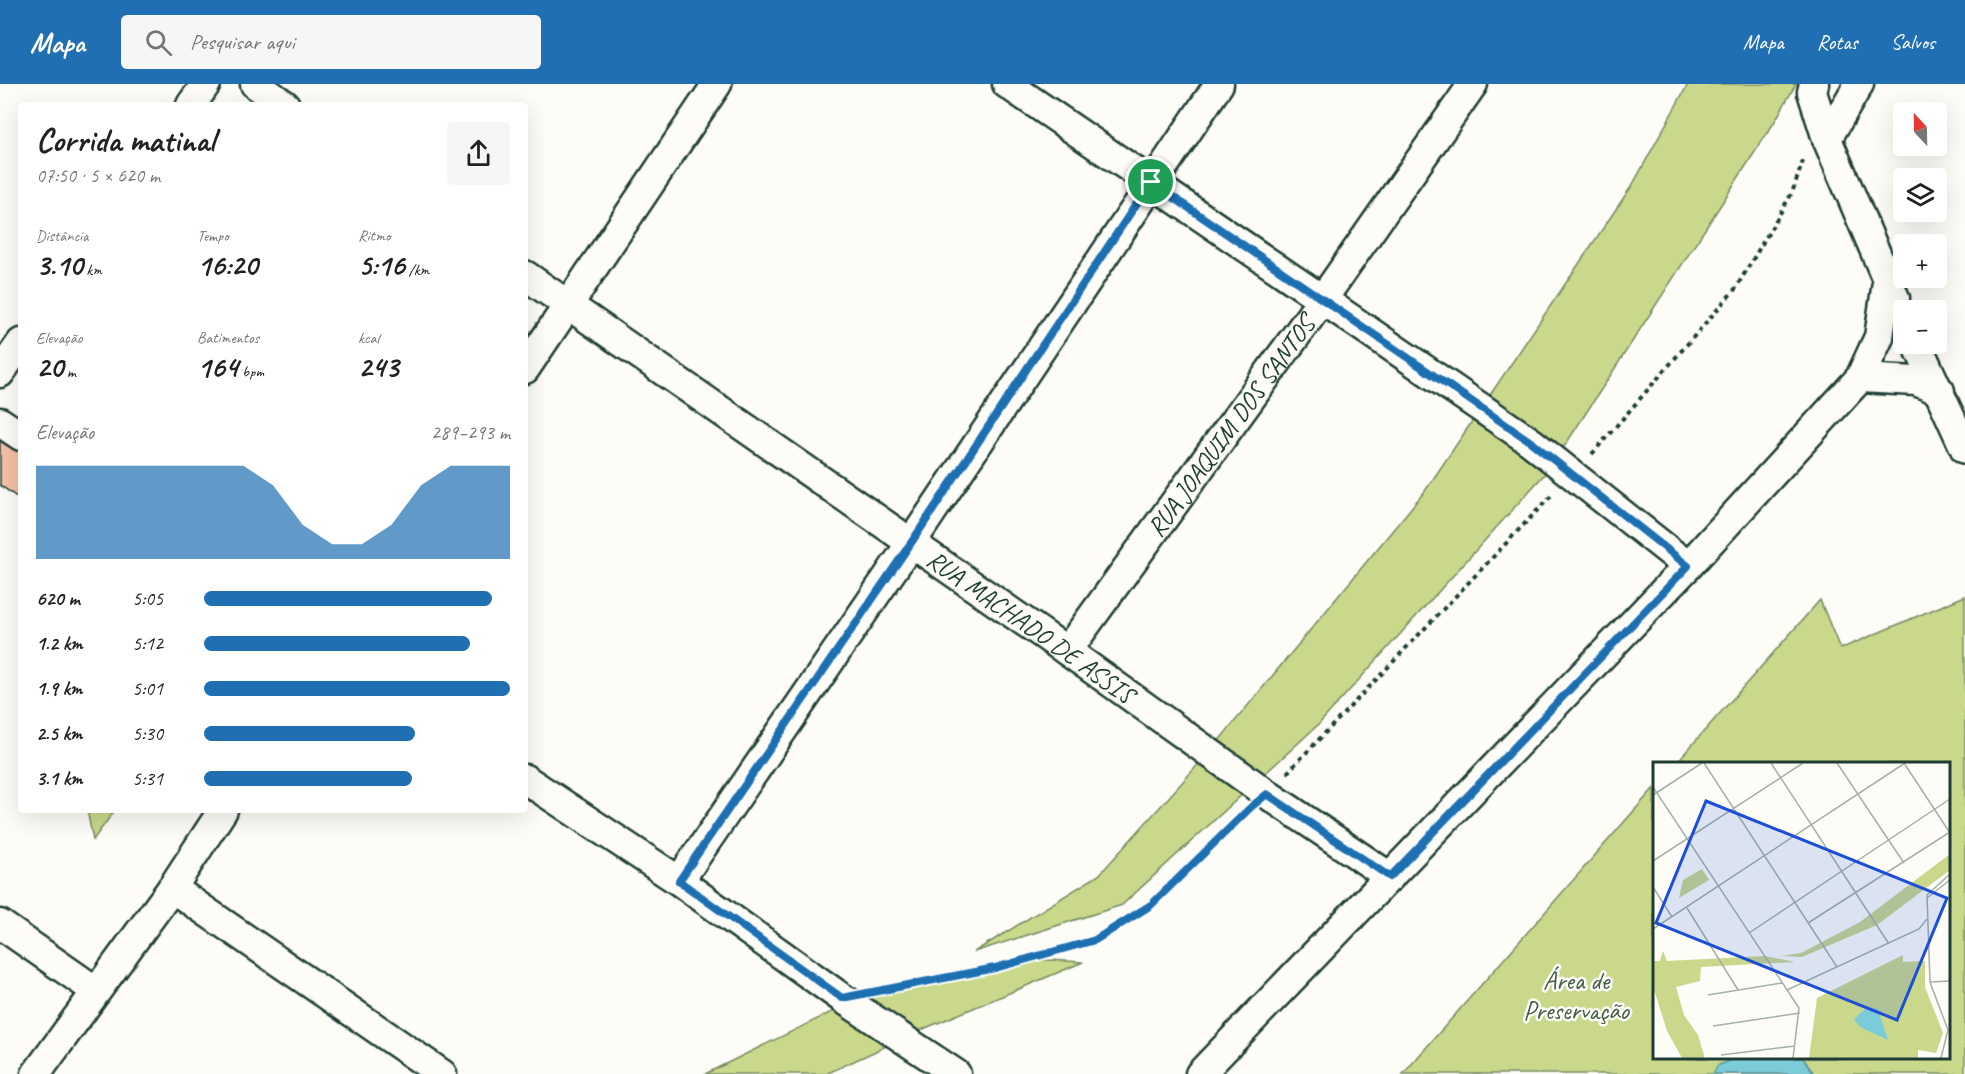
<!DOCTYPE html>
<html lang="pt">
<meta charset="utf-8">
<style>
body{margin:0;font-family:Caveat,sans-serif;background:#f6f6f6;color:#222;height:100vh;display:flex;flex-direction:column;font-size:22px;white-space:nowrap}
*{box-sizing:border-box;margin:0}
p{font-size:20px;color:#767676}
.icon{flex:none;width:33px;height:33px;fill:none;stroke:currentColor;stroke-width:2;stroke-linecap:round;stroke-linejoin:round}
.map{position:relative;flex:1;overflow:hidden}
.sheet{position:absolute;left:18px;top:18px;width:510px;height:711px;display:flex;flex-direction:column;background:#fff;border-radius:6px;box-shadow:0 6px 24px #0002}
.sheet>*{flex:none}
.needle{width:39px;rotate:338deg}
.fabs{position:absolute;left:1893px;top:18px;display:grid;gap:12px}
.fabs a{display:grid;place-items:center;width:54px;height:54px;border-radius:6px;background:#fff;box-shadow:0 6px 24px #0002;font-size:30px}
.pin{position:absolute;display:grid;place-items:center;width:51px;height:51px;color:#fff;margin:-26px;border:3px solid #fff;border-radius:50%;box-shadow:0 2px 6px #0007}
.round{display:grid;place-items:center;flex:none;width:63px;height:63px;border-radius:6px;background:#f6f6f6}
.overview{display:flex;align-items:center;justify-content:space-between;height:102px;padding:0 18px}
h1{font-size:33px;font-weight:600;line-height:45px}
.figures{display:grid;grid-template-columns:repeat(3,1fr);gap:9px;height:102px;padding:6px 18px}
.figures div{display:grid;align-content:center}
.figures b{font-size:30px;font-weight:600}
.figures small{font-size:16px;font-weight:400}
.figures p{font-size:16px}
.chart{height:168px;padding:12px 18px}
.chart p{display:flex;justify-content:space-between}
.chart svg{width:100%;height:108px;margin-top:6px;fill:#1f6fb2;opacity:.7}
ul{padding:0 18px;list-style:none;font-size:20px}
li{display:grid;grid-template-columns:96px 72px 1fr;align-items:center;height:45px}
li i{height:15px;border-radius:8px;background:#1f6fb2}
header{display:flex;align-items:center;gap:36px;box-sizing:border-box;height:84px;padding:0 30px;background:#1f6fb2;color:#fff}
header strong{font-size:28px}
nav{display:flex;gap:33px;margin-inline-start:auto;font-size:21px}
.search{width:420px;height:54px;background:#f6f6f6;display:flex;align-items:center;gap:15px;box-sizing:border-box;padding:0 21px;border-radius:6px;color:#767676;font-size:22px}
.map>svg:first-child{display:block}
.green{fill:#c9d88b;stroke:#748a60;stroke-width:1.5}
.water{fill:#7ccbd8;stroke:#579296;stroke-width:1.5}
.building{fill:#f5c1a6;stroke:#1f3d34;stroke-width:1.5}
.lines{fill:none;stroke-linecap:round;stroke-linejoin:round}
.street-casing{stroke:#1f3d34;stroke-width:33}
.path{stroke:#1f3d34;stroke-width:4;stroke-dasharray:4.5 4.5;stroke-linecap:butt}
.street{stroke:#fdfcf7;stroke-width:28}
.route-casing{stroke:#fff;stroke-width:12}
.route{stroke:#1f6fb2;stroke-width:8}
.labels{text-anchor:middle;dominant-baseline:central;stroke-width:5;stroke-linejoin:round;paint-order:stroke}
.street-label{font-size:26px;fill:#1f3d34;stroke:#fdfcf7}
.park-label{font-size:26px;fill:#415c45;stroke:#fdfcf7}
.inset-road{fill:none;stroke:#a4b0a9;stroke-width:1.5}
.view{fill:#1d4ed8;fill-opacity:0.15;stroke:#1d4ed8;stroke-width:3}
.inset-edge{fill:none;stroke:#1f3d34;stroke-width:3}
</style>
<header>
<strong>Mapa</strong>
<div class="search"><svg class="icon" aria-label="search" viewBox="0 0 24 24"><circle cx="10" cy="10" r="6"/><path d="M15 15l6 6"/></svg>Pesquisar aqui</div>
<nav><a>Mapa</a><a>Rotas</a><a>Salvos</a></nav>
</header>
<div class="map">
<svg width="1965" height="990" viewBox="0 0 1965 990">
<rect width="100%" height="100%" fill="#fdfcf7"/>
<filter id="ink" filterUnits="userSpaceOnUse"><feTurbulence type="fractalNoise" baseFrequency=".0167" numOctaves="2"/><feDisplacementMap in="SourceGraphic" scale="12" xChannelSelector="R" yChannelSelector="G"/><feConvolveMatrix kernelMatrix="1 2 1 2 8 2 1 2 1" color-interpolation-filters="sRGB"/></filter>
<g filter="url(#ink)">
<g class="green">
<path d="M1688,0H1796L1775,37L1551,383L1319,640L1122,821L974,868L1099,791L1212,665L1425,407L1633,100Z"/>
<path d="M1965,512V990H1403L1654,704V974H1948V680L1676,679L1820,516L1840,565Z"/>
<path d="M87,726H115L93,756Z"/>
<path d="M1033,875L1083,878L921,946L826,990H705L854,917Z"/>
</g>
<path class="water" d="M1735,974H1803L1814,990H1713L1717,982Z"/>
<path class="building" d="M0,348L21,363V416L0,401Z"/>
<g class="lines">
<g class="street-casing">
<g id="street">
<path d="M255,0L285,21"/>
<path d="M1007,0L1531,358L1688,482"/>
<path d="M1814,0L1812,8L1827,55L1895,214"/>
<path d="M191,21L206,0"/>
<path d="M1827,55L1859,0"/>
<path id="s1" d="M525,191L1067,567L1267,710L1390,793"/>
<path d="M1917,260L1965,365"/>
<path d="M525,285L717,0"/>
<path d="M0,289L21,259"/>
<path d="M1860,294L1916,297L1940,307"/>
<path d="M0,338L21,352"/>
<path id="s2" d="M1067,567L1322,216L1473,0"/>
<path d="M525,695L679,797L842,914L956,990"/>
<path d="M679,797L911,459L1219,0"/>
<path d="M172,804L442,990"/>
<path d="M0,840L96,907"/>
<path d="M36,990L172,804L223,726"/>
<path d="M1200,990L1688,482L1860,294L1879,253L1887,198"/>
</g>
</g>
<g class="path">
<path d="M1592,370L1736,204L1792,109L1803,77"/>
<path d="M1287,689L1553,410"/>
<path d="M883,906L995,884L1095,856L1151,821L1245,729"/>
</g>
<use href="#street" class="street"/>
</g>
</g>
<g class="lines" filter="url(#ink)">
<g class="route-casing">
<path id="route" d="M1151,98L1531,358L1688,482L1390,793L1267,710L1251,723L1151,821L1095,856L995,884L842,914L679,797L911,459Z"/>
</g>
<use href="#route" class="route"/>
</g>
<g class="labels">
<g class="street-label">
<text stroke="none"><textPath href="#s2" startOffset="278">RUA JOAQUIM DOS SANTOS</textPath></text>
<text stroke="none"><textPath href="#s1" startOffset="616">RUA MACHADO DE ASSIS</textPath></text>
</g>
<g class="park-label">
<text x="1576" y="896">Área de<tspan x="1576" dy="30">Preservação</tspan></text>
</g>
</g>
<g transform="translate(1653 678)">
<rect width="297" height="297" fill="#fdfcf7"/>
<path d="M297,92V108L224,163L149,195L129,194L148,191L207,160ZM49,107L56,118L26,136L30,118ZM10,189L14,199L112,194L142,200L48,205L47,219L23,225L31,253L45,273L51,293V296H29L14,269L0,224V199H7ZM250,193V200L272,199V225L290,271L283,291L265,288V296H156L164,236Z" fill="#c9d88b"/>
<path d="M214,245L225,247L235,278L207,265L201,257Z" fill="#7ccbd8"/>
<path class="inset-road" d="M51,1L184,205M118,1L236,182M184,1L251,101M251,1L297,71M0,25L146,246L140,296M0,33L49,1M0,99L150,1M0,125L19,155M274,136L297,118M34,146L85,228M155,161L297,70M0,167L252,1M96,171L297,37M277,220L297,219M134,228L266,167L274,157M55,233L129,221M60,264L147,251M68,293L142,284M288,296L295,268L277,220L274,133L297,112"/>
<path class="view" d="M53,39L294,136L244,258L3,161Z"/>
<rect width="297" height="297" class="inset-edge"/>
</g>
</svg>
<div class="fabs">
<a><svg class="needle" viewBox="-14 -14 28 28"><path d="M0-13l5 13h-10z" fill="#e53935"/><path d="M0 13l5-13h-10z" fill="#767676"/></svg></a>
<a><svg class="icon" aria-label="layers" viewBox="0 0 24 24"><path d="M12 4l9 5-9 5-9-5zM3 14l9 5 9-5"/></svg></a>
<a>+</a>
<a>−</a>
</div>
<div class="pin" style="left:1151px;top:98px;background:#1e9e55"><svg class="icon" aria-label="arrive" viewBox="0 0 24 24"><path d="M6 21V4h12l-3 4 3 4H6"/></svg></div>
<section class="sheet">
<div class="overview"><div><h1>Corrida matinal</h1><p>07:50 · 5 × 620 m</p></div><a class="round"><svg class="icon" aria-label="share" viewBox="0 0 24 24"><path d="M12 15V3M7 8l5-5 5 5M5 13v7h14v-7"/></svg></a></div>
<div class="figures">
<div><p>Distância</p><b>3.10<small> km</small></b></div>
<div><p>Tempo</p><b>16:20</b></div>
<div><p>Ritmo</p><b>5:16<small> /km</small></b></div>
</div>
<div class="figures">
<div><p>Elevação</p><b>20<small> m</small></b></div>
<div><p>Batimentos</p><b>164<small> bpm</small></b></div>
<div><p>kcal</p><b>243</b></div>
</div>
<div class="chart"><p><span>Elevação</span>289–293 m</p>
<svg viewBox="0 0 160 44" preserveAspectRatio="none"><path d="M0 44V6L10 6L20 6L30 6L40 6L50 6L60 6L70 6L80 14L90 30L100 38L110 38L120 30L130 14L140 6L150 6L160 6V44z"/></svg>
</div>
<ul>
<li><b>620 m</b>5:05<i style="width:94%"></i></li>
<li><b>1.2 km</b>5:12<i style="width:87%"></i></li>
<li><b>1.9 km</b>5:01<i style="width:100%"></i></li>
<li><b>2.5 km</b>5:30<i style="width:69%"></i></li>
<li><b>3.1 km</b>5:31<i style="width:68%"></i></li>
</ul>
</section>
</div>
